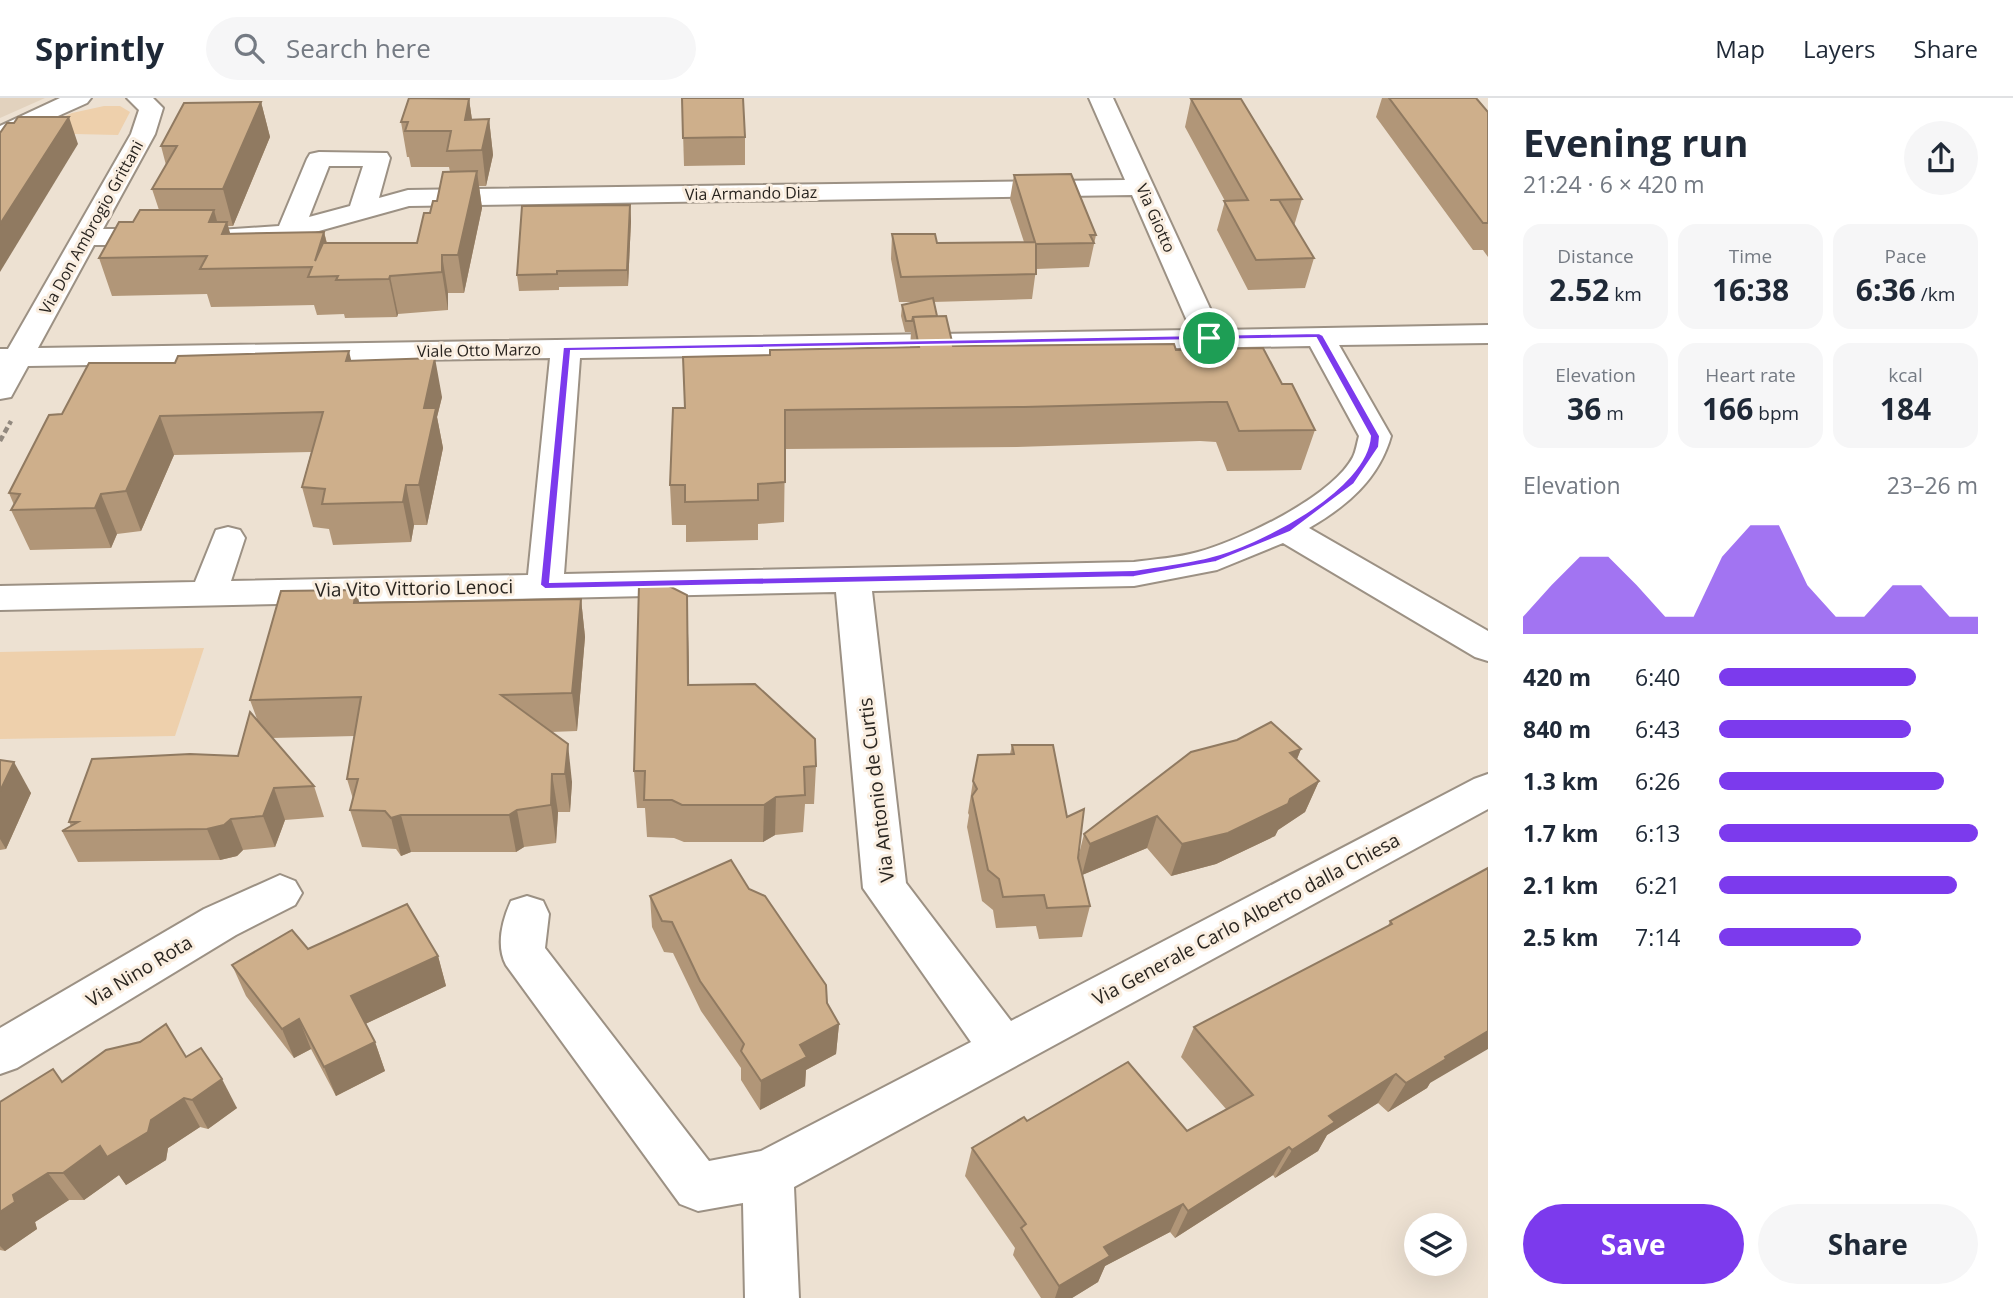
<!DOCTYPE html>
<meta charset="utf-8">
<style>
body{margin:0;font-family:"Open Sans",sans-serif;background:#f6f6f7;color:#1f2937;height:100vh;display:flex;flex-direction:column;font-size:26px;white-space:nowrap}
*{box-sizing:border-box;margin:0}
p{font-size:23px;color:#747a83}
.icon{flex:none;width:38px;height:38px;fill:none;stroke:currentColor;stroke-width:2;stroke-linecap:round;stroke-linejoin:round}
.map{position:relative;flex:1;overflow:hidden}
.side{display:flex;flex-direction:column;background:#fff;width:525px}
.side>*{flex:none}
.tools{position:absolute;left:1404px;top:1115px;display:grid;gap:14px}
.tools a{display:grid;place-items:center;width:63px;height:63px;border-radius:50%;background:#fff;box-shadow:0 7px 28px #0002;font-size:35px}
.pin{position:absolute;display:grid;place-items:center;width:60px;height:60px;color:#fff;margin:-30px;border:4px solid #fff;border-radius:50%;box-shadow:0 2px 7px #0007}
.round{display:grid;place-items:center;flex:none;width:74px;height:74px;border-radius:37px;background:#f6f6f7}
.head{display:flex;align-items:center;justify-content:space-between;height:119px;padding:0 35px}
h1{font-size:38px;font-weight:700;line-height:52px}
.figures{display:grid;grid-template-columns:repeat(3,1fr);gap:10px;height:119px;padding:7px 35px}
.figures div{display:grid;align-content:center;border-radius:18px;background:#f6f6f7;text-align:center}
.figures b{font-size:30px;font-weight:700}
.figures small{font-size:19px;font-weight:400}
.figures p{font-size:19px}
.chart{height:196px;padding:14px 35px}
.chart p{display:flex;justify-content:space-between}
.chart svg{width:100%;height:126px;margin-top:7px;fill:#7c3aed;opacity:.7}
.primary-button{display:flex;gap:14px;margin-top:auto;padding:14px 35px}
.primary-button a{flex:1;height:80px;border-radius:42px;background:#7c3aed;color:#fff;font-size:28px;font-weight:700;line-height:80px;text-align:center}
.primary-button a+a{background:#f6f6f7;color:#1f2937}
ul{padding:0 35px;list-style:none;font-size:23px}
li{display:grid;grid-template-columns:112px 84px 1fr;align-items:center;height:52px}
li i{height:18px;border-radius:9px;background:#7c3aed}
header{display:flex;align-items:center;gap:42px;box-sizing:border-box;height:98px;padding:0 35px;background:#fff;border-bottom:2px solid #e0e1e3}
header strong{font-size:33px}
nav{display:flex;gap:38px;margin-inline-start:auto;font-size:24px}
.search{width:490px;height:63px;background:#f6f6f7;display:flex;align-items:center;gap:18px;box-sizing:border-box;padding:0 24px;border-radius:38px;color:#747a83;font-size:26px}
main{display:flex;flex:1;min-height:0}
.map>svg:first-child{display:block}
.built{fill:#e2d2be}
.green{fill:#eed0ac}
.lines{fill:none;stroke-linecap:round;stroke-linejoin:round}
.minor-casing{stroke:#9c9184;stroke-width:4}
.path{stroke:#92897f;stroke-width:4.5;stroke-dasharray:6 3.5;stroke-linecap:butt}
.minor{fill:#fff;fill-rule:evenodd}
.wall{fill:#b19678}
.shaded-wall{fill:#907a61}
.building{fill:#ceaf8b;stroke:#907a61;stroke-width:2}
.route{fill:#7c3aed;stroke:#fff;stroke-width:2;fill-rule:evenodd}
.labels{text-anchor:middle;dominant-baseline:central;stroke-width:6;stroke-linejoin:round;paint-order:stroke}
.far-street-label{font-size:16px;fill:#292520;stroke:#faeee0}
.street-label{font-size:19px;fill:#292520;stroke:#faeee0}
</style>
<header>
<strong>Sprintly</strong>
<div class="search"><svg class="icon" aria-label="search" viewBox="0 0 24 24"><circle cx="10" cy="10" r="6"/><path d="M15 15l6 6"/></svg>Search here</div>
<nav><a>Map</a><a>Layers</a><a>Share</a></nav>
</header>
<main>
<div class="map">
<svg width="1488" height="1200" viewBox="0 0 1488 1200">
<rect width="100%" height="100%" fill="#ede1d2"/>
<path class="built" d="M0,0H45L0,20Z"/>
<g class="green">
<path d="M104,8H120L130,14L118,37L31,35L72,15Z"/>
<path d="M204,550L175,638L0,641V554Z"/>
</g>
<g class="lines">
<g class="minor-casing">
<g id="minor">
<path d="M60,0H91L87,5L0,44V28Z"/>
<path d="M127,0H153L163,10L155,36L103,131H165L174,133L178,139L174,145L165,147H94L38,250L1191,232L1132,97L409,108L272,146L219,144L215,138L219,132L279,128L307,61L310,56L319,54L387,55L390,60L379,100L408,92L1125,82L1089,0H1113L1220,232L1488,227V245L1339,247L1391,338C1379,381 1347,408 1309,430L1488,533V563L1475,559L1283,445L1217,472L1134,488L872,493L906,785L1011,923L1474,681L1488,676V711L794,1089L799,1200H745L743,1105L698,1113L680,1106L506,867C496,848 502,823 511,803L527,798L543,803L549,816L545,850L709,1063L761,1053L971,944L863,790L836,494L0,512V488L195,484L216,432L228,429L240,432L245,440L231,483L528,477L550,260L28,268L11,299L0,301V251H8L131,36L139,12ZM329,68H363L350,108L309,119ZM1310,248L1359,338C1357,345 1356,353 1353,359C1332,399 1241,442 1198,454C1177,460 1155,461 1134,464L564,476L580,260Z"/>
<path d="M280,777L295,783L302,795L295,807L236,837L17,970L0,976V930L204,811Z"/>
</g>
</g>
<path class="path" d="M0,343L11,323"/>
<use href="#minor" class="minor"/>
</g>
<g class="wall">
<path d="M682,0L745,39V67L684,68Z"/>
<path d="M1382,0H1476L1488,14V159L1483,152H1473L1376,19Z"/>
<path d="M468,1H469L472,22L489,21L493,57L486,88H479L482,110L464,195H448V212L398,216L397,219L345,220L344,216L317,217L314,207L211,209L207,196L112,198L99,160L133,124L159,112L152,91L166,67L161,48L261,4L270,39L233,128H228L230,136L324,134L327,145H417L430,115L437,103L450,74L449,69H411L409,59H407L401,24Z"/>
<path d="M1191,1L1302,101L1294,128L1314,160L1305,190L1248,192L1217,132L1225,103L1185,29Z"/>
<path d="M1014,77L1096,137L1089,169L1036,171L1032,201L933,204L937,218L953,248L1176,252L1282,286L1315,332L1301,372L1227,373L1216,344L1200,343L1017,349L785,351L784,424L758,426V442L686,444V427H672L670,387L770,257L910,249L911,234H905L901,218L902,207L916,204H899L891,161L892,136L937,145L1024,144L1010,101Z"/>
<path d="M630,107L631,123L628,188L559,189V192L519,193L517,177Z"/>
<path d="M351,262L442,299L437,319L443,350L427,427H414L411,444L333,447L329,431L313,429L302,389L311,354L174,357L141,433L117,436L111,450L30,452L11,412L14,407L9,395L62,316L175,265Z"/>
<path d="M581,501L585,539L577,633L551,634L572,684L570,714H558L556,745L524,749L516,754H411L401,758L396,751L362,749L350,712L353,701L347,681L355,638L272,640L314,688L324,719L285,722L275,749L243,752L237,758L220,762L78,764L62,733L71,728L69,724L238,658L257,621L250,602L359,504Z"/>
<path d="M688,535L689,587L816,668L814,706H805L803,734L775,737L763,744H684L674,740L647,739L645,710H637L634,673Z"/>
<path d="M1012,647L1067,719L1078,760L1084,736L1301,651L1297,661L1319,683L1305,714L1278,732L1275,738L1216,766L1171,778L1147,750L1082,777L1090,808L1082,839L1039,841L1036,828L996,830L993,812L982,803L967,729L969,717L968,715L973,683L1010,656Z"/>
<path d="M0,662L31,695L6,751L0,752Z"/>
<path d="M1488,770L1430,985L1427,990L1388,1014L1378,1005L1327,1037L1318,1053L1275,1080L1273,1077L1175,1140L1170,1134L1105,1168L1098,1184L1072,1200H1041L1013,1157L1015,1150L965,1078L972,1050L1027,1023L1187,1033L1226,1011L1181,959L1194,929L1388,828L1390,823Z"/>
<path d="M749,791L827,905L839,926L836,956L806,972L805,988L760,1012L741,982V970L701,913L673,855L664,854L652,829L650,798Z"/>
<path d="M308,851L438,858L446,888L365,926L375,944L385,973L336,998L311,951L294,960L246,898L232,867Z"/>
<path d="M186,959L237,1010L208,1031L200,1029L168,1050L166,1062L126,1087L119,1077L84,1102H69L35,1124L37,1131L5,1153L0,1152V1004L62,984Z"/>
</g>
<g class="shaded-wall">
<path d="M464,0H468V5L469,1L474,36L465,22Z"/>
<path d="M261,4L270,39L233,128L223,91Z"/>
<path d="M69,19L78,46L0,174V126Z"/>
<path d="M489,21L493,57L486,88L482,52Z"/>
<path d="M477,73L482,110L464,195L458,157Z"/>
<path d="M630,107L631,123L628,188L627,172Z"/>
<path d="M214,112L224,149L209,124Z"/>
<path d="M227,124L237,161L222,136Z"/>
<path d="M324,134L333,172L315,163Z"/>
<path d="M442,157L448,195V212L442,174Z"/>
<path d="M390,178L398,216L397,219L389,181Z"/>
<path d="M349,253L358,292L346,263Z"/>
<path d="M435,260L442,299L437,319L443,350L427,427L419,387L424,310Z"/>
<path d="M160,318L174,357L141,433L126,393Z"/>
<path d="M406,387L414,427L411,444L403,404Z"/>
<path d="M101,396L117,436L111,450L95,410Z"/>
<path d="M356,492L366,530L354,505Z"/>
<path d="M687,497L688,535L690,625L688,587Z"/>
<path d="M581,501L585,539L577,633L572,595Z"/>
<path d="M568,646L572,684L570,714L565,676Z"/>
<path d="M1301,651L1288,683L1290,655Z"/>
<path d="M14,664L31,695L6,751L0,741V693Z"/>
<path d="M552,676L558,714L556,745L551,707Z"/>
<path d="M1319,683L1305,714L1278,732L1275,738L1216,766L1171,778L1182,746L1290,701Z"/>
<path d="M274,690L285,722L275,749L263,718Z"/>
<path d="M776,699L775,737L763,744L764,707Z"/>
<path d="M517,712L524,749L516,754L509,717Z"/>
<path d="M401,717L411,754L401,758L391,720Z"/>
<path d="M1157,718L1147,750L1082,777L1090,746Z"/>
<path d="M231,721L243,752L237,758L220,762L207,731Z"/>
<path d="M438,858L446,888L361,928L351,898Z"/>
<path d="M299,921L311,951L294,960L282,931Z"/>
<path d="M839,926L836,956L806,972L805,988L760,1012L761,983L800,947Z"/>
<path d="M1488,933V951L1430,985L1427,990L1388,1014L1406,985L1445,959Z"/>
<path d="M375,944L385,973L336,998L324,969Z"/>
<path d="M1396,976L1378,1005L1327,1037L1318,1053L1275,1080L1292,1052L1329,1018Z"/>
<path d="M222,981L237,1010L208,1031L192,1002Z"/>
<path d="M184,1000L200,1029L168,1050L166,1062L126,1087L119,1077L84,1102L63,1075L100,1048L151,1022Z"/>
<path d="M1289,1049L1273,1077L1175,1140L1188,1113Z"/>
<path d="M48,1075L69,1102L35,1124L37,1131L5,1153L0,1148V1114L13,1097Z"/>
<path d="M1183,1106L1170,1134L1105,1168L1098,1184L1072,1200H1055L1059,1188L1104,1149Z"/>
</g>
<g class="building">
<path d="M409,0L469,1L465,22L489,21L482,52L447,53L451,33H405L408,24H401Z"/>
<path d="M682,0H743L745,39L683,40Z"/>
<path d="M1389,0H1476L1488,14V125H1483Z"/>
<path d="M1191,1H1241L1302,101L1270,102H1279L1314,160L1256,162L1224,103L1248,102Z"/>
<path d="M261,4L223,91H152L177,48H161L184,5Z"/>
<path d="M18,19H69L0,126V35L7,25H14Z"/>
<path d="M477,73L458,157H442V174L390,178L389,181L336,182L338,178L308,179L312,169L200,171L207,158L99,160L119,124H133L140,112H214L209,124H227L222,136L324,134L315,163L323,145H417L424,115H430L433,103H437L443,74Z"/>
<path d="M1071,76L1096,137H1090L1094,145L1036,146V176L901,179L892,136H935L937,145L1035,144L1014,77Z"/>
<path d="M630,107L627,172L557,173V176L517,177L522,108Z"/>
<path d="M933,200L937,218L913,219L912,223H906L902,207Z"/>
<path d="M946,218L953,248L1174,246L1176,252L1263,250L1282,286H1292L1315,332L1239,333L1227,304H1211L1024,309L785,312V384L758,386V402L685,404V387H670L673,310H685L683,259L770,257V252L919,249L913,219Z"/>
<path d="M349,253L346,263L435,260L424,310H436L419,387H406L403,404L322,406L325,391L302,389L323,314L160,318L126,393L101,396L95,410L11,412L20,396L9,395L49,317L62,316L89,265H175L178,258Z"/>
<path d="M665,486L687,497L688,587L755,586L815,641L816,668L804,669L805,697L776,699L764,707H682L672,702H644L645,673H634L639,487Z"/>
<path d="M356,492L354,505L581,501L572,595L501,597L568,646L565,676H552L551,707L517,712L509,717H401L391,720L385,713L350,712L358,681H347L361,599L250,602L281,493Z"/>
<path d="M250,614L314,688L274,690L263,718L231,721L224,727L207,731L62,733L78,724H69L92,661L190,656L238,658Z"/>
<path d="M1271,624L1301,651L1290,655L1319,683L1290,701L1288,706L1228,735L1182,746L1157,718L1090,746L1084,736L1191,654L1237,642Z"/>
<path d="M1012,647H1053L1067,719L1084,711L1078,760L1090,808L1047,810L1044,797L1003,799L999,781L988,772L972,698L977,691L973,683L978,657L1014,656Z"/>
<path d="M0,662L14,664L0,693Z"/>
<path d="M731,762L749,791L765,798L826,887L827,905L839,926L800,947L807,959L761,983L741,953L744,946L700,883L672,824L662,823L650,798Z"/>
<path d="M1488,770V933L1445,959L1446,961L1406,985L1396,976L1329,1018L1335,1024L1292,1052L1289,1049L1188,1113L1183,1106L1104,1149L1110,1158L1059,1188L1021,1130L1026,1126L972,1050L1024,1019L1027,1023L1128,964L1187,1033L1253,997L1194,929L1392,826L1390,823Z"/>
<path d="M407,806L438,858L351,898L375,944L324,969L299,921L282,931L232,867L292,832L308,851Z"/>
<path d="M166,926L186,959L201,950L222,981L192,1002L184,1000L151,1022L148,1034L107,1059L100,1048L63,1075H48L13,1097L15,1104L0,1114V1004L53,971L62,984L106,952L140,944Z"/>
</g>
<path class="route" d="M1319,235L1323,237L1380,338L1379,349L1354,386L1290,434L1216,464L1134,479L545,491L540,487L563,249ZM1316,240L1370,338C1367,392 1256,448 1209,459C1185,465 1159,468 1134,472L550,484L571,253Z"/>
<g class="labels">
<g class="far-street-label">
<text transform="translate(751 95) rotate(-1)">Via Armando Diaz</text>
<text transform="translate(1156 120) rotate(66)">Via Giotto</text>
<text transform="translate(91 129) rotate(-61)">Via Don Ambrogio Grittani</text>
<text transform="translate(479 252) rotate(-1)">Viale Otto Marzo</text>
</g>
<g class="street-label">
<text transform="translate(414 490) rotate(-1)">Via Vito Vittorio Lenoci</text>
<text transform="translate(876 692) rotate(-97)">Via Antonio de Curtis</text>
<text transform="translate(1246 821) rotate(-28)">Via Generale Carlo Alberto dalla Chiesa</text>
<text transform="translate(139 873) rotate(-31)">Via Nino Rota</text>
</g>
</g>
</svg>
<div class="tools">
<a><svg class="icon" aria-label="layers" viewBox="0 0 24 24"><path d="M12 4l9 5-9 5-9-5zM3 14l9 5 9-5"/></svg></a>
</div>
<div class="pin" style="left:1209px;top:240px;background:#1e9e55"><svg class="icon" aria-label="arrive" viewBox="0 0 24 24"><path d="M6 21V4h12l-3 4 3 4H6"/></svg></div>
</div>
<section class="side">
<div class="head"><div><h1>Evening run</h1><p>21:24 · 6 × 420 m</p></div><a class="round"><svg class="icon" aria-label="share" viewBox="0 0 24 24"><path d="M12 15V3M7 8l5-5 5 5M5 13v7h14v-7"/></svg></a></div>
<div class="figures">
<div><p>Distance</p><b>2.52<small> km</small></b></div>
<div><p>Time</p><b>16:38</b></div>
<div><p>Pace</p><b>6:36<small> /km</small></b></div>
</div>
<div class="figures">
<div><p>Elevation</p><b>36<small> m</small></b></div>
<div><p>Heart rate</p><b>166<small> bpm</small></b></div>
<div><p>kcal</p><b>184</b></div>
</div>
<div class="chart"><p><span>Elevation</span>23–26 m</p>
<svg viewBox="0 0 160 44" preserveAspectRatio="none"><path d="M0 44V38L10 27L20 17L30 17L40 27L50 38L60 38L70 17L80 6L90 6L100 27L110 38L120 38L130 27L140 27L150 38L160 38V44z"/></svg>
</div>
<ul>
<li><b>420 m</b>6:40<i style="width:76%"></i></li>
<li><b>840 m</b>6:43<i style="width:74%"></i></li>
<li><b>1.3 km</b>6:26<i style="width:87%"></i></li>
<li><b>1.7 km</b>6:13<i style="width:100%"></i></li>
<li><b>2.1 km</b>6:21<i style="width:92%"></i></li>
<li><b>2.5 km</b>7:14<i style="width:55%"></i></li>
</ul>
<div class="primary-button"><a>Save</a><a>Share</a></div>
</section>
</main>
